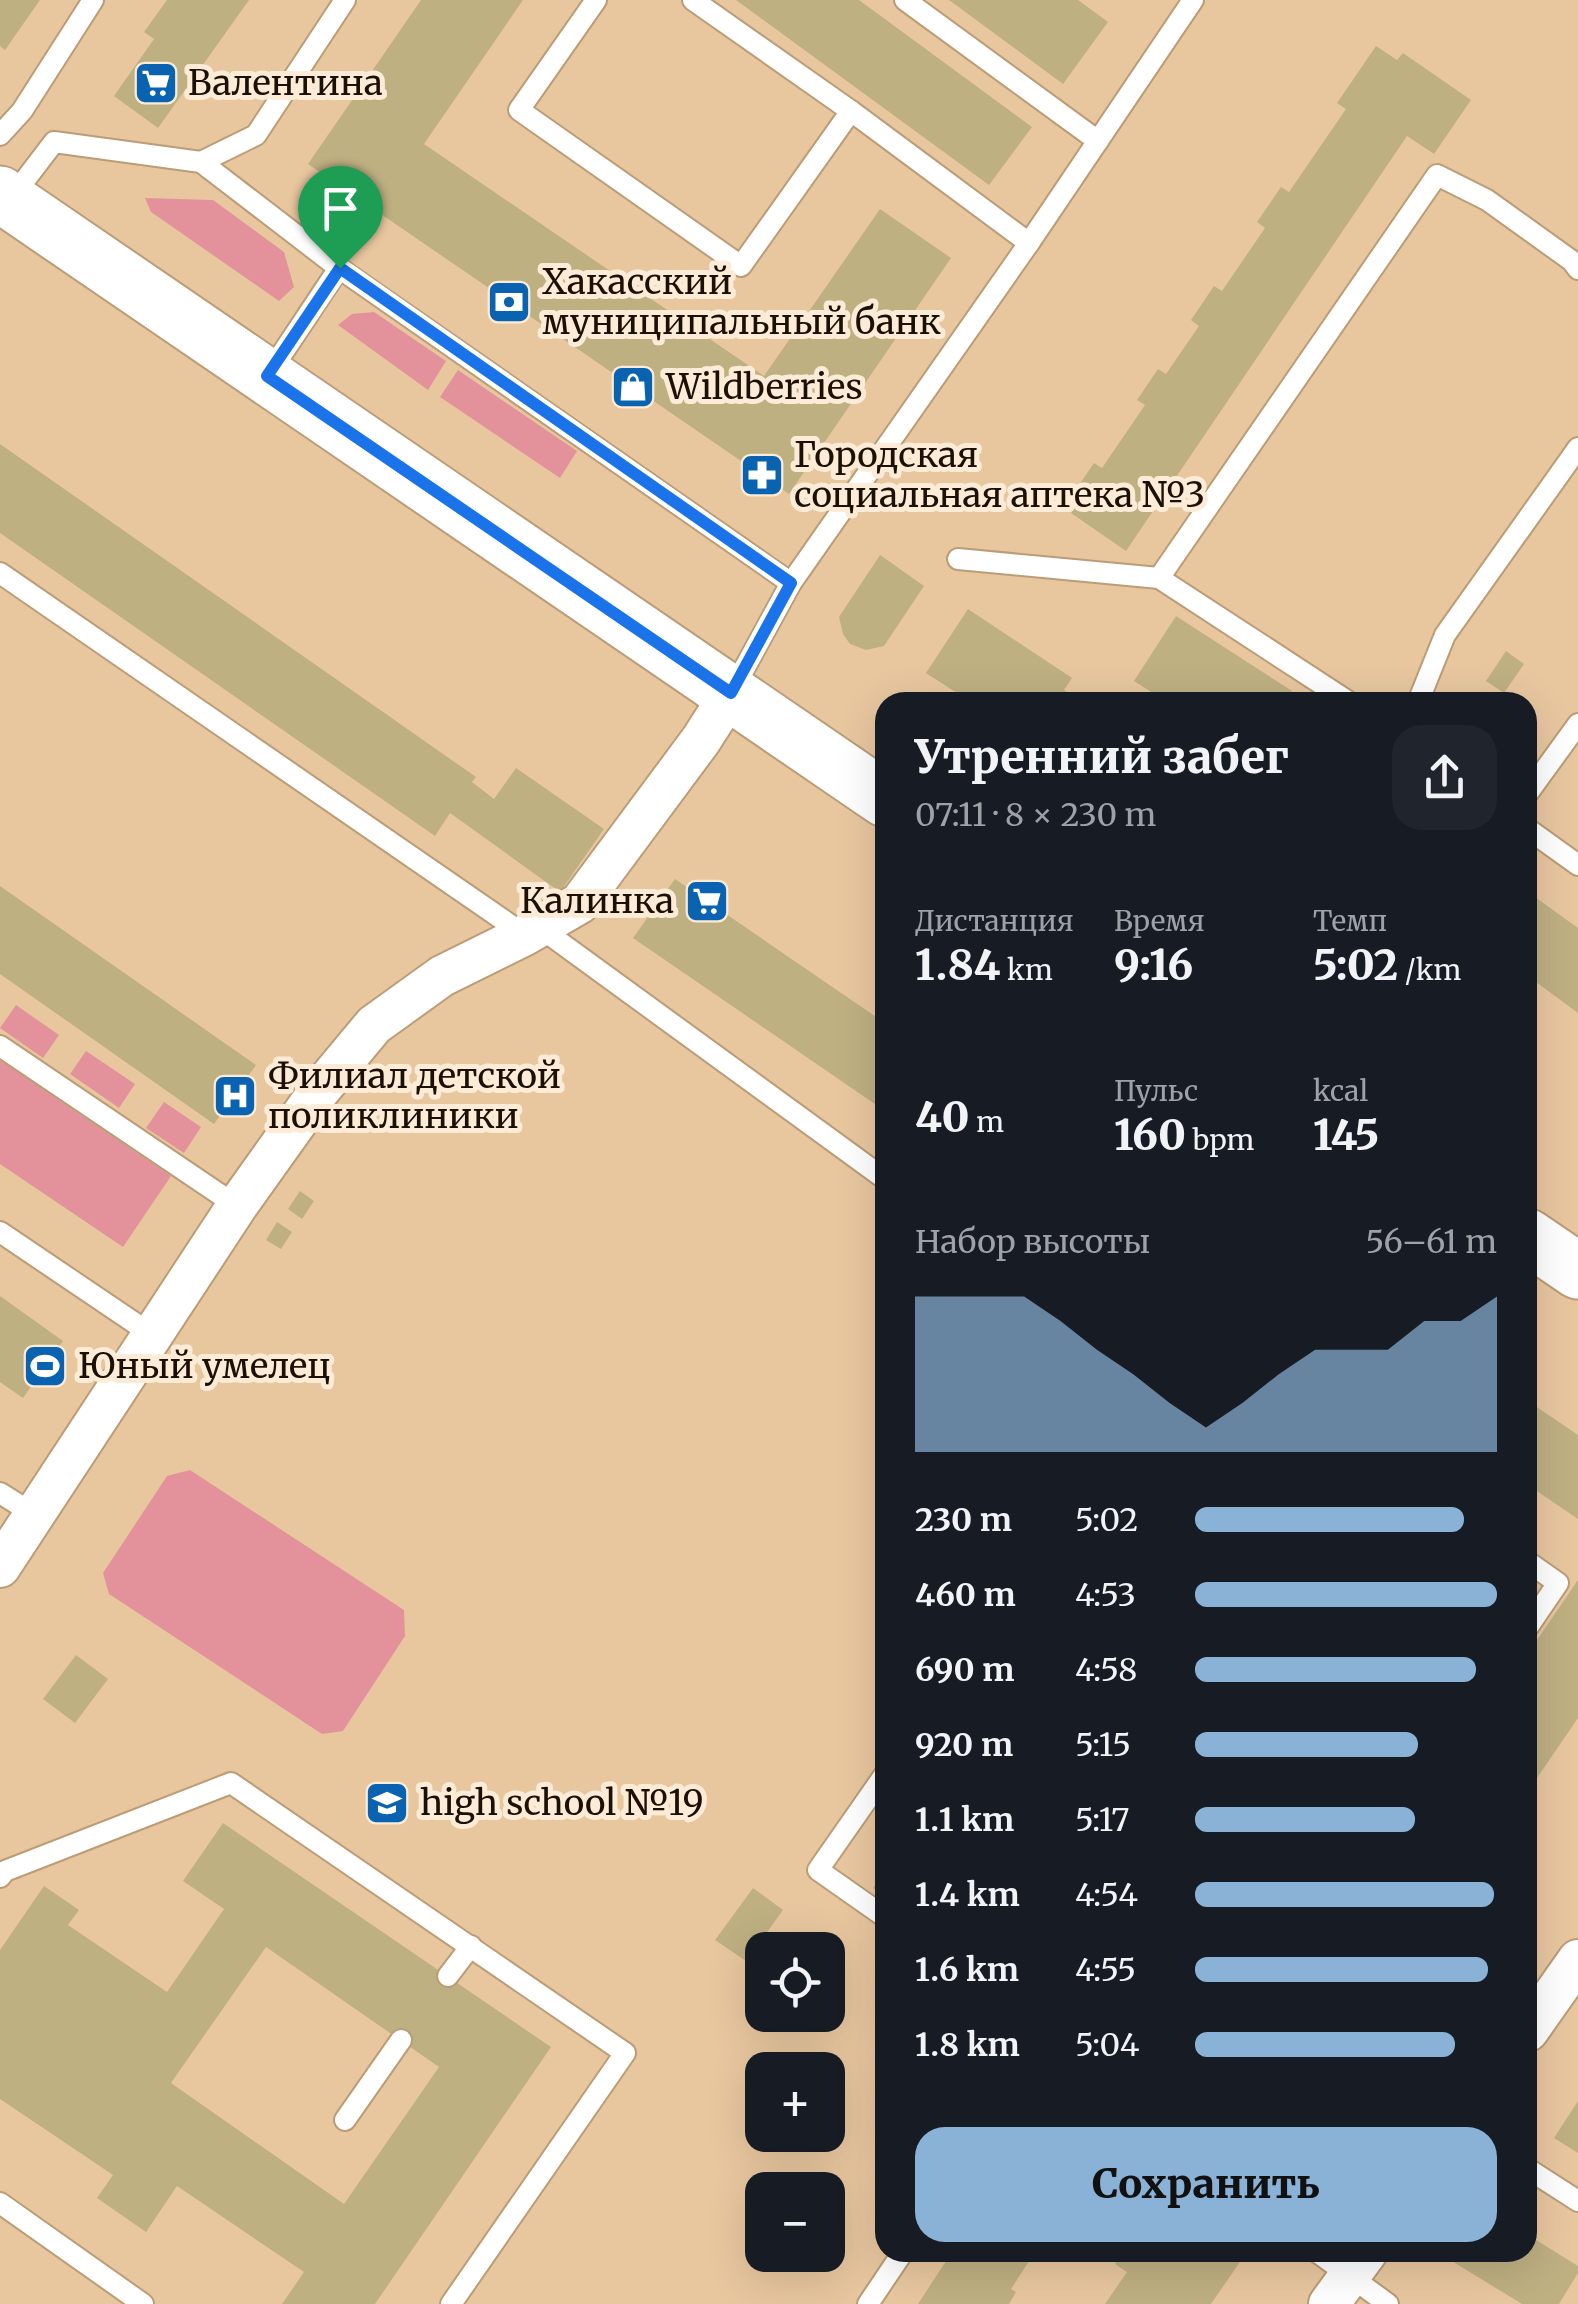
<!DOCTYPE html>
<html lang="ru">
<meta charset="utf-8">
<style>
body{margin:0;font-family:Merriweather,serif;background:#20242c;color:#f1f3f6;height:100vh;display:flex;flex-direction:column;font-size:38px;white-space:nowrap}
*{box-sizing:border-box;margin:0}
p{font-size:32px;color:#9ea1a6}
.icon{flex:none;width:55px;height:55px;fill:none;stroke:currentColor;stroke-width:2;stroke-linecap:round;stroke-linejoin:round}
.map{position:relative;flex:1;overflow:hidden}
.side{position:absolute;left:875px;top:692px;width:662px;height:1570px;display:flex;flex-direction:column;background:#171b24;border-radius:30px;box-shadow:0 10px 40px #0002}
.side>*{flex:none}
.fabs{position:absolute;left:745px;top:1932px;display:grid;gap:20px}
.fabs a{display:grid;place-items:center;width:100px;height:100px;border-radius:20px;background:#171b24;box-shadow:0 10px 40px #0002;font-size:50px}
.pin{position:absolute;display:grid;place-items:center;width:85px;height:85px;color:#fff;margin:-102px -42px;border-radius:50% 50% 50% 0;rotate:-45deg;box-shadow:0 0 10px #0007}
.pin .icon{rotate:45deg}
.round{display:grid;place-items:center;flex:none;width:105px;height:105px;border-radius:30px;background:#20242c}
.summary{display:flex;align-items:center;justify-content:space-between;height:170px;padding:0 40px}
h1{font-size:45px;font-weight:800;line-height:75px}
.stats{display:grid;grid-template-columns:repeat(3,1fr);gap:15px;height:170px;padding:10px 40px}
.stats div{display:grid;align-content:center}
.stats b{font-size:42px;font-weight:800}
.stats small{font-size:28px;font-weight:400}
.stats p{font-size:28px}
.chart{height:280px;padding:20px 40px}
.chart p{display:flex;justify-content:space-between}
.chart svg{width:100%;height:180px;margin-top:10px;fill:#89b2d6;opacity:.7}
.button{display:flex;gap:20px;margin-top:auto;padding:20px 40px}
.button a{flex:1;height:115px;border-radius:30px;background:#89b2d6;color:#111;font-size:40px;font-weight:800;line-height:115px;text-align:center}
ul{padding:0 40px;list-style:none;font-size:32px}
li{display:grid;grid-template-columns:160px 120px 1fr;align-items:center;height:75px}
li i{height:25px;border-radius:12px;background:#89b2d6}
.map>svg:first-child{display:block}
.green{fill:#e3929c}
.building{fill:#bfb082;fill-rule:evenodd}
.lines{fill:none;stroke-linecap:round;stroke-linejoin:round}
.lane-casing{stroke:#bc9c76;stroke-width:24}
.street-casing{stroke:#bc9c76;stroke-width:44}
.secondary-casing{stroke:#bc9c76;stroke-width:59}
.lane{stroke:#fff;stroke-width:20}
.street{stroke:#fff;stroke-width:40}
.secondary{stroke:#fff;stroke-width:55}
.route-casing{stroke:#fff;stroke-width:20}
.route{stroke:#1a73e8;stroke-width:12}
.labels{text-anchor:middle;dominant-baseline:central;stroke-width:10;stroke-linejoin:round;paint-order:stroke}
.poi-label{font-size:35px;fill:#1b1003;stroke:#fcebd7;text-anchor:start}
</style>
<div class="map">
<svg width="1578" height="2304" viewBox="0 0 1578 2304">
<rect width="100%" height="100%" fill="#e8c79f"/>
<g class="green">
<path d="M145,198L213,200L284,252L294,287L279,301L151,212Z"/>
<path d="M374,312L446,361L428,390L338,325L352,314Z"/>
<path d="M458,370L577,451L560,478L440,397Z"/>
<path d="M16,1005L59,1035L43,1058L0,1028Z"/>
<path d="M86,1051L135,1084L119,1108L70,1074Z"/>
<path d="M0,1060L171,1176L123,1247L0,1164Z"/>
<path d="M164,1102L201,1127L184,1153L146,1128Z"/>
<path d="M190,1470L404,1610L405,1636L343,1731L322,1734L109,1594L103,1573L167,1476Z"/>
</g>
<g class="building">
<path d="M0,0H40L5,50L0,46Z"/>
<path d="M167,0H249L158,128L114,96L154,39L144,32Z"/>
<path d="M421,0H523L424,144L764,376L880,209L951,258L789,494L308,164Z"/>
<path d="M736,0H859L1032,127L989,185Z"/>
<path d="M949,0H1078L1108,22L1063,84Z"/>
<path d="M1376,46L1397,60L1403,53L1471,100L1434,154L1407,136L1126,551L1071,513L1078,503L1070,498L1094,463L1102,468L1145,405L1137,400L1158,369L1166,374L1199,326L1191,320L1214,286L1222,291L1265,228L1257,222L1281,187L1289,192L1346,109L1337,103Z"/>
<path d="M0,444L476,777L472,782L494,799L516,768L604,829L560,892L450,813L435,836L0,533Z"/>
<path d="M880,555L924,586L884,646L866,650L850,644L843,634L839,617Z"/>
<path d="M968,609L1072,678L1064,690L1084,702H971L926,673Z"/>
<path d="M1176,616L1292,691L1285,702H1167L1134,681Z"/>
<path d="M1506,651L1524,664L1504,693L1486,681Z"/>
<path d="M675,879L885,1023V1111L633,938Z"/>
<path d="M0,886L256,1065L214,1124L0,974Z"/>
<path d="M1528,892L1578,928V1013L1536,982L1531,990L1528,988Z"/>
<path d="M300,1191L314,1201L302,1219L288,1209Z"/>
<path d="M277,1222L292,1232L281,1249L266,1240Z"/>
<path d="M0,1296L63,1341L23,1398L0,1382Z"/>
<path d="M1528,1401L1578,1435V1519L1528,1485Z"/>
<path d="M1578,1580V1718L1528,1791V1653Z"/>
<path d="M76,1655L108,1679L75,1723L43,1699Z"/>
<path d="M223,1823L551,2047L375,2304H282L304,2272L177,2186L146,2232L97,2198L113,2175L0,2099V1950L44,1886L79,1910L68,1925L167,1992L224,1909L183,1881ZM266,1947L439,2067L344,2204L171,2083Z"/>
<path d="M885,1871V1897L873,1888Z"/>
<path d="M753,1888L783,1910L746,1961L715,1940Z"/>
<path d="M1578,2101V2153L1554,2138Z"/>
<path d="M1528,2235L1578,2266V2273L1559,2304H1522L1437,2252H1528Z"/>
<path d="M952,2252H1035L1011,2289L1016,2292L1009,2304H918Z"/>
<path d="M1122,2252H1239L1244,2256L1211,2304H1105L1127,2272L1115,2264Z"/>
</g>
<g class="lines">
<g class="lane-casing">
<g id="lane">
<path d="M596,0L519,110L741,266L851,111"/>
<path d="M693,0L851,111L1029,243"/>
<path d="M905,0L1098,141"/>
<path d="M0,135L22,111L93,0"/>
<path d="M201,162L256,135L345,0"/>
<path d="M12,197L54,142L201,162L339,268L791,583"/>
<path d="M268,375L339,268"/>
<path d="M958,559L1159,578L1349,702"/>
<path d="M0,573L525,935"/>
<path d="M1159,578L1437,175L1487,200L1572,261L1578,269"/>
<path d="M732,691L791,583L1029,243L1193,0"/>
<path d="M1418,702L1445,635L1578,448"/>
<path d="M1528,793L1578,724"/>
<path d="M1528,829L1578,865"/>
<path d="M539,927L885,1179"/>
<path d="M0,1046L237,1206"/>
<path d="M0,1232L151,1334"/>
<path d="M0,1493L35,1515"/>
<path d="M1528,1562L1558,1583L1528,1627"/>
<path d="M885,1774L818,1870L885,1917"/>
<path d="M0,1877L5,1871L231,1783L625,2053L451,2304"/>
<path d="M448,1976L471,1946"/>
<path d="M345,2120L401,2040"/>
<path d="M1528,2169L1578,2201"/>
<path d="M0,2203L143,2304"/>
<path d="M1317,2252L1388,2304"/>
<path d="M868,2304L903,2252"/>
</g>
</g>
<g class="street-casing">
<g id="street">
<path d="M0,1567L237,1206L319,1091L374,1025L442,976L525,935L580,903L701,740L731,693"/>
<path d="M1528,2031L1578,1960"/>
<path d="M1329,2304L1367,2252"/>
</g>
</g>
<g class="secondary-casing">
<g id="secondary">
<path d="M0,194L885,799"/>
<path d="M1528,1237L1578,1271"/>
</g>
</g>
<use href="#lane" class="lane"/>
<use href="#street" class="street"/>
<use href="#secondary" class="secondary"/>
</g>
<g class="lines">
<g class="route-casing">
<path id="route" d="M340,268L791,583L731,693L267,376Z"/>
</g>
<use href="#route" class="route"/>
</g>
<defs>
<g id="supermarket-square" transform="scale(2.25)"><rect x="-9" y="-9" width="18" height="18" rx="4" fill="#0963b0" stroke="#fcebd7"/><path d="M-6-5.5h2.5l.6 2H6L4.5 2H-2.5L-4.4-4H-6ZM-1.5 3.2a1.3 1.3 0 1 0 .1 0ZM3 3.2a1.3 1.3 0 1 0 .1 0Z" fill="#fff"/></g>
<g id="bank-square" transform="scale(2.25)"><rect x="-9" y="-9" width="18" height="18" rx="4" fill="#0963b0" stroke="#fcebd7"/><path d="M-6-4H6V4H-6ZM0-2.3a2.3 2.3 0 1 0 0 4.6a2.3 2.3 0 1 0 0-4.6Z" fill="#fff"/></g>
<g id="shop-square" transform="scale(2.25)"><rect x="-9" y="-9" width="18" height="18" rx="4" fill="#0963b0" stroke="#fcebd7"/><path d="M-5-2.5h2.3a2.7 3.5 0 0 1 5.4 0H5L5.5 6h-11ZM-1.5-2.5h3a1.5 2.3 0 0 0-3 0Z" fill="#fff"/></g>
<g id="pharmacy-square" transform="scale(2.25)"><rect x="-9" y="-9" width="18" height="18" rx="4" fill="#0963b0" stroke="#fcebd7"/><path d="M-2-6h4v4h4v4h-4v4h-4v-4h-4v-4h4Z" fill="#fff"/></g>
<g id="hospital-square" transform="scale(2.25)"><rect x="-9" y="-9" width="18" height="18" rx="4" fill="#0963b0" stroke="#fcebd7"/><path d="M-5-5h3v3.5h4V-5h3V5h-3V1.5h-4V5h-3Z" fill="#fff"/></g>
<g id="stadium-square" transform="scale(2.25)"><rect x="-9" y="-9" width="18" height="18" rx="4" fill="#0963b0" stroke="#fcebd7"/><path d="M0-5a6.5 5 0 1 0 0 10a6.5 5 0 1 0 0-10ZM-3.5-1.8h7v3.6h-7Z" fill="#fff"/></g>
<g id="school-square" transform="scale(2.25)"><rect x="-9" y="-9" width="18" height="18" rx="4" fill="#0963b0" stroke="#fcebd7"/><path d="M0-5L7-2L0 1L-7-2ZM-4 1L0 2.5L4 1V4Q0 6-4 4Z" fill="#fff"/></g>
</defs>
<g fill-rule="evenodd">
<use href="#supermarket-square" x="156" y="83"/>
<use href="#bank-square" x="509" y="302"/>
<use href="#shop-square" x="633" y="387"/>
<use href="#pharmacy-square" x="762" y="475"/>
<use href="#supermarket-square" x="707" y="901"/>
<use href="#hospital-square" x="235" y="1096"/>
<use href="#stadium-square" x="45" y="1366"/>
<use href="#school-square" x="387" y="1803"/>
</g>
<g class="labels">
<g class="poi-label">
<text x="188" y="83">Валентина</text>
<text x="542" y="282">Хакасский<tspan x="542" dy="40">муниципальный банк</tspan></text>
<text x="666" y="387">Wildberries</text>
<text x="794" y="455">Городская<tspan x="794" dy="40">социальная аптека №3</tspan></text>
<text x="674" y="901" text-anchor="end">Калинка</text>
<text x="268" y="1076">Филиал детской<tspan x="268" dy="40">поликлиники</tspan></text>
<text x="78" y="1366">Юный умелец</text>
<text x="420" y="1803">high school №19</text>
</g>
</g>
</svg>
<div class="fabs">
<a><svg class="icon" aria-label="locate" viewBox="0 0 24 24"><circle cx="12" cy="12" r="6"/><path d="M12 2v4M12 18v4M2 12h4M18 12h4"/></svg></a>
<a>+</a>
<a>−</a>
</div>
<div class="pin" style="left:340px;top:268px;background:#1e9e55"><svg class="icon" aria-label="arrive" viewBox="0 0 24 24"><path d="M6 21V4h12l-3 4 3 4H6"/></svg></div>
<section class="side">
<div class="summary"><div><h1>Утренний забег</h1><p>07:11 · 8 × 230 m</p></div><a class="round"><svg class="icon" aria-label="share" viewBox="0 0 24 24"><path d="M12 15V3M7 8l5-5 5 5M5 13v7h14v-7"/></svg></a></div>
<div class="stats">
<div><p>Дистанция</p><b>1.84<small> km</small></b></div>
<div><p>Время</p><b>9:16</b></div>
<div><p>Темп</p><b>5:02<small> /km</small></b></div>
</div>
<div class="stats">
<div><b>40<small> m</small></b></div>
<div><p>Пульс</p><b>160<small> bpm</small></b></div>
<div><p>kcal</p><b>145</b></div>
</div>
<div class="chart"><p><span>Набор высоты</span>56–61 m</p>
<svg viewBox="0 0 160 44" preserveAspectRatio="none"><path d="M0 44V6L10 6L20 6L30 6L40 12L50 19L60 25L70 32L80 38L90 32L100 25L110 19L120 19L130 19L140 12L150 12L160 6V44z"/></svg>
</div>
<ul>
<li><b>230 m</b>5:02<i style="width:89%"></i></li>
<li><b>460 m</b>4:53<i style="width:100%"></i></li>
<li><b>690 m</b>4:58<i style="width:93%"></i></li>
<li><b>920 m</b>5:15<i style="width:74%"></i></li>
<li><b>1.1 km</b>5:17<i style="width:73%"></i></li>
<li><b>1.4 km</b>4:54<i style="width:99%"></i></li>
<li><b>1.6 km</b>4:55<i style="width:97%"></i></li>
<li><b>1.8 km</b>5:04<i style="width:86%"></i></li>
</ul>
<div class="button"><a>Сохранить</a></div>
</section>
</div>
